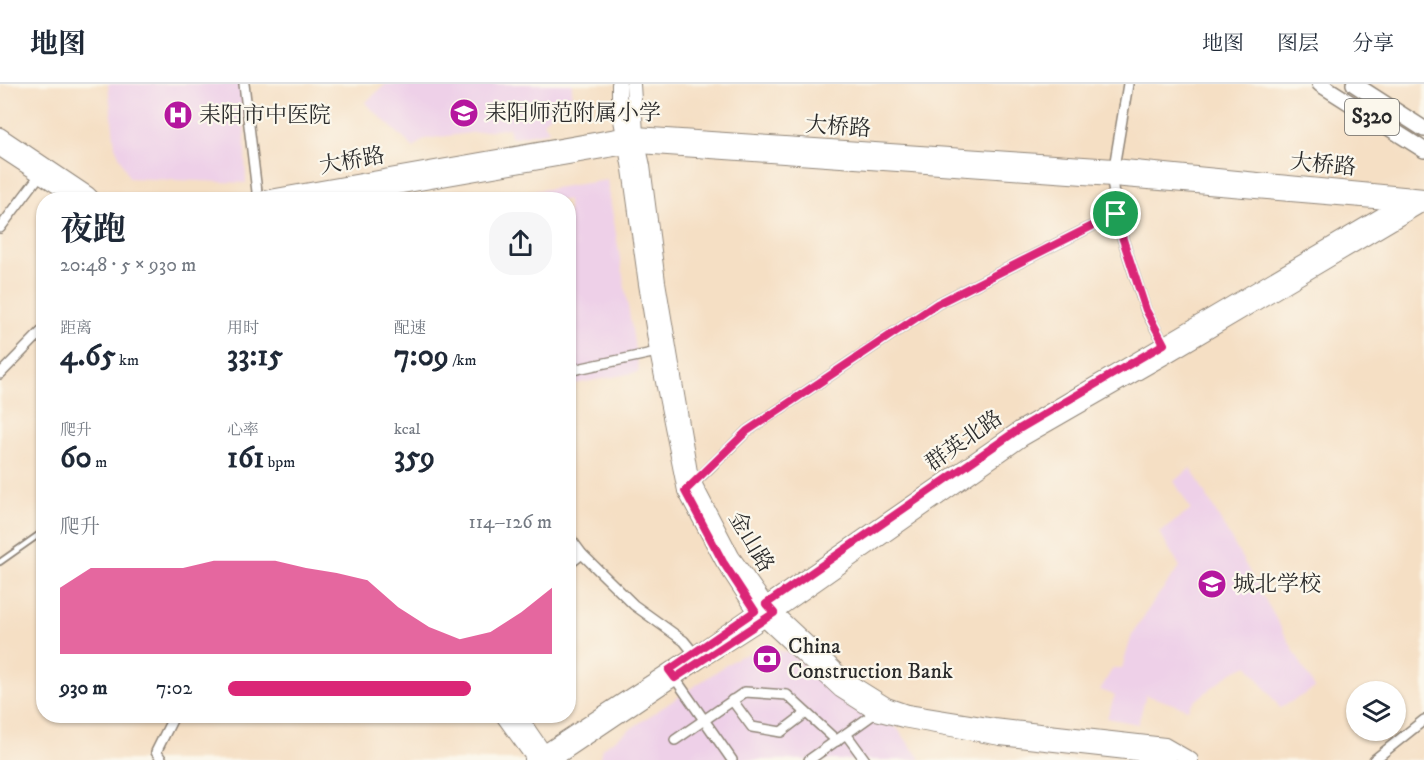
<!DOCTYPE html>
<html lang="zh">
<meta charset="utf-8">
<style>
body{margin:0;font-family:"IM FELL DW Pica","Noto Serif SC",serif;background:#f6f6f7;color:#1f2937;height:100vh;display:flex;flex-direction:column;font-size:22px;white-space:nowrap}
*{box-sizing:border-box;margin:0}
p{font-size:20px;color:#747a83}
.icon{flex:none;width:33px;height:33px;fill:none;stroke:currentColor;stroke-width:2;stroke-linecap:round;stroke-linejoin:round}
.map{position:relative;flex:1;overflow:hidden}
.panel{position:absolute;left:36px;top:108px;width:540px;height:531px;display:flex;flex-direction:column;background:#fff;border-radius:24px;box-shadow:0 2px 4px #0004}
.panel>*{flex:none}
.controls{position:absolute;left:1346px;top:597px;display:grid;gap:12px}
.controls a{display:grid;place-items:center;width:60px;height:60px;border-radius:50%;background:#fff;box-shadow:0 2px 4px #0004;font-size:30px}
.pin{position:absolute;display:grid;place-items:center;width:51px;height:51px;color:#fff;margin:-26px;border:3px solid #fff;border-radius:50%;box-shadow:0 2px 6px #0007}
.round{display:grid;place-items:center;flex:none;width:63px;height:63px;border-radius:24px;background:#f6f6f7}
.headline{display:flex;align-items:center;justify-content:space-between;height:102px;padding:0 24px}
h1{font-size:33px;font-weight:700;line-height:45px}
.stats{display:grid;grid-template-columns:repeat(3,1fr);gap:9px;height:102px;padding:6px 24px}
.stats div{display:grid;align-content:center}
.stats b{font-size:30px;font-weight:700}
.stats small{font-size:16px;font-weight:400}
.stats p{font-size:16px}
.chart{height:168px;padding:12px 24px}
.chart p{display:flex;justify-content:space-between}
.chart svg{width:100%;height:108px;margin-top:6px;fill:#db2777;opacity:.7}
ul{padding:0 24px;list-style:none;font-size:20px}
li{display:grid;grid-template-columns:96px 72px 1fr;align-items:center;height:45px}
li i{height:15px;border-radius:8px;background:#db2777}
header{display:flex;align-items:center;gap:36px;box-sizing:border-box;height:84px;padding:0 30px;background:#fff;border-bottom:2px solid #e0e1e3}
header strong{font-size:28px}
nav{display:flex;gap:33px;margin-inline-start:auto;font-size:21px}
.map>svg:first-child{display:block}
.built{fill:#eed0e8}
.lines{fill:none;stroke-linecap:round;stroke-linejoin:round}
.lane-casing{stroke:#908578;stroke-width:8}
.street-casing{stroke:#908578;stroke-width:12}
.secondary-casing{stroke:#908578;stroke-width:16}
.primary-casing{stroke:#908578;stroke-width:18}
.lane{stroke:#fff;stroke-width:4.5}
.street{stroke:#fff;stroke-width:9}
.secondary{stroke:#fff;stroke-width:14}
.primary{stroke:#fff;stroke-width:15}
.route-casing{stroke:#fff;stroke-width:12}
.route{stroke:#db2777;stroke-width:8}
.labels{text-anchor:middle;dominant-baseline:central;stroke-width:4.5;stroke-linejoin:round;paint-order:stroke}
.shield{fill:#fbf7ec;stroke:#696865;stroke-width:1.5}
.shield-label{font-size:21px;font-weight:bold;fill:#2b2b2b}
.poi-label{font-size:22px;fill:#2b2b2b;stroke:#fbf7ec;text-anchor:start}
.street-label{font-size:22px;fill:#2b2b2b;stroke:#fbf7ec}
</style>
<header>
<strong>地图</strong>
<nav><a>地图</a><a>图层</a><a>分享</a></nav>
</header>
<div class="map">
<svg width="1424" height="676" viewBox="0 0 1424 676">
<rect width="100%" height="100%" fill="#fbf7ec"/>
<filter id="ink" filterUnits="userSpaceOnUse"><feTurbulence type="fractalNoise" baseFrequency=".0167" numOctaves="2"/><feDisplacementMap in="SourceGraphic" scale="12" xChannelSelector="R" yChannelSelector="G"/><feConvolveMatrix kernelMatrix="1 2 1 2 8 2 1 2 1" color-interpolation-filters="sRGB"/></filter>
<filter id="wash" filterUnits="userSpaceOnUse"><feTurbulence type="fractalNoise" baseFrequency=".008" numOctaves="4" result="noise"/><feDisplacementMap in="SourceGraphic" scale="24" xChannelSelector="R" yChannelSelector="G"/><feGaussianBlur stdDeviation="1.35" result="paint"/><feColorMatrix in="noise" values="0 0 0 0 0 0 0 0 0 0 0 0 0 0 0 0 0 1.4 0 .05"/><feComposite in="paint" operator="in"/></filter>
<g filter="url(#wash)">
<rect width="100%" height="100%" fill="#f5dfc4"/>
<g class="built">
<path d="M108,0H243L246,99L129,94L115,62Z"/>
<path d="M386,0H572V10L543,38L550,47L510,54L509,44L424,55L414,64L365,19Z"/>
<path d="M607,96L639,288L569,301L568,116H474Z"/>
<path d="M1191,384L1315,604L1280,624L1248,581L1232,588L1191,620L1188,625L1146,611L1138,640L1107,634L1115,611L1100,606L1113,584H1122L1132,551L1153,518L1180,483L1159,448L1190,427V424L1174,397Z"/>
<path d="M769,564L792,570L853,623L897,644L921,676H599L602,664L738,573Z"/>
</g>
</g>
<g filter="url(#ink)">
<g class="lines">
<g class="lane-casing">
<path id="lane" d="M0,478L44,447"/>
</g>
<g class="street-casing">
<g id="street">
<path d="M244,0L258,116"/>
<path d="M1128,0L1112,95L1117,137L1146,227L1164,260"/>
<path d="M0,144L40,91"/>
<path d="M568,287L657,268"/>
<path d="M0,290L44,245"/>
<path d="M691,402L747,347L937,220L1116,130"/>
<path d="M568,451L582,470L634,521L684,557L697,573"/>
<path d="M568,481L582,470"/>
<path d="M672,590L732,676"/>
<path d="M732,616L752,643L781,648L806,629"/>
<path d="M846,650L865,676"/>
<path d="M675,656L745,608L787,611L837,657"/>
<path d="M162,676L156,668L174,632"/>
<path d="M809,676L878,627"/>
<path d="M1374,676L1424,636"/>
</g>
</g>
<g class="secondary-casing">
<g id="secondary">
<path d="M619,0V25L630,85L646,200L657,268L685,407L723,478L755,527L840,606L876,629L903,636L1000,654L1162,672L1169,676"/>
<path d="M633,0L636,50L643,82L658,198L690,388L694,399L732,472L766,520L847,596L887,621L907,628L994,642L1165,661L1191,676"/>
<path d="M0,51L88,110L94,116"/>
<path d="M0,65L78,116"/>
<path d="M254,116L623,51L636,50L1114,82L1424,112"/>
<path d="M321,116L625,63L639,62L1112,95L1422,121"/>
<path d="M503,632L535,676"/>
<path d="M519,632L548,674"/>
<path d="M532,676L694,570L1019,345L1404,118"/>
<path d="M553,676L700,577L764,536L1022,355L1163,274L1423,120"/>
</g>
</g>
<g class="primary-casing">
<g id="primary">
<path d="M1320,0L1424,66"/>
<path d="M1354,0L1424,45"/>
</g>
</g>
<use href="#lane" class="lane"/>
<use href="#street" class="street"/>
<use href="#secondary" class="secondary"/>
<use href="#primary" class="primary"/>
</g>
</g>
<g class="lines" filter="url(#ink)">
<g class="route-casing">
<path id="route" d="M1116,130L1117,137L1146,226L1164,260L1019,345L766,520L774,529L675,594L669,586L755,527L723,478L685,407L747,347L937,220Z"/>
</g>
<use href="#route" class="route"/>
</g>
<defs>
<g id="school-disc" transform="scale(1.5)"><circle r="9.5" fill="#b5179e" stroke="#fbf7ec"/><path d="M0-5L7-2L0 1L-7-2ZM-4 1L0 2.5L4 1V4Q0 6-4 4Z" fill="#fff"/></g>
<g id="hospital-disc" transform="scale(1.5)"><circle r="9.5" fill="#b5179e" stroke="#fbf7ec"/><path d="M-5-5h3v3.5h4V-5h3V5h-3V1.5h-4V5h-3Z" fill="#fff"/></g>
<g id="bank-disc" transform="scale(1.5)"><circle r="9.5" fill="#b5179e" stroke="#fbf7ec"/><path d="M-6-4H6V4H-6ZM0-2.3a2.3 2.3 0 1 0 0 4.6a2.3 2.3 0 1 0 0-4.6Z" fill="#fff"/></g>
</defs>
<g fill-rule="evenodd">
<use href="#school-disc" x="464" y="29"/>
<use href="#hospital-disc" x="178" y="31"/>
<use href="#school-disc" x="1212" y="500"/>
<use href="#bank-disc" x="767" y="575"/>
</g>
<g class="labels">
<rect class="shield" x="1345" y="15" width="54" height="36" rx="4.5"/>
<g class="shield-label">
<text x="1372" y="33">S320</text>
</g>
<g class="poi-label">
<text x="485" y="29">耒阳师范附属小学</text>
<text x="199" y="31">耒阳市中医院</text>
<text x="1233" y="500">城北学校</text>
<text x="788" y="562">China<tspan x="788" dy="25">Construction Bank</tspan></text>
</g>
<g class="street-label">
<text transform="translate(838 43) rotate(4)">大桥路</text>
<text transform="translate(352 77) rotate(-10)">大桥路</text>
<text transform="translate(1323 81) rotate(5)">大桥路</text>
<text transform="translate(964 357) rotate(-35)">群英北路</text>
<text transform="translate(751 458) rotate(59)">金山路</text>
</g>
</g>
</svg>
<div class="controls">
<a><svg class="icon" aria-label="layers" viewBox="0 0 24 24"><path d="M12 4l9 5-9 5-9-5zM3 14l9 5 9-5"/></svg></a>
</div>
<div class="pin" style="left:1116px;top:130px;background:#1e9e55"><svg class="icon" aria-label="arrive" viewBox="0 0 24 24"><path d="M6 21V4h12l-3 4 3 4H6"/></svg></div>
<section class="panel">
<div class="headline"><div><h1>夜跑</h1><p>20:48 · 5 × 930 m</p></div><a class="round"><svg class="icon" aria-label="share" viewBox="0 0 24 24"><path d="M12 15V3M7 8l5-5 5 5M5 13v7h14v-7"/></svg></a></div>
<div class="stats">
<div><p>距离</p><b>4.65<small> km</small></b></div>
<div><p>用时</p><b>33:15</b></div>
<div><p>配速</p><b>7:09<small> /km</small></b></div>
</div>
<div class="stats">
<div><p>爬升</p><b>60<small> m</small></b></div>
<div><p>心率</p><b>161<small> bpm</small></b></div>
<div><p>kcal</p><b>359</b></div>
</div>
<div class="chart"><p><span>爬升</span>114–126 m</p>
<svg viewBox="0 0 160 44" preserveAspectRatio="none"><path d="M0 44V17L10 9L20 9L30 9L40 9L50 6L60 6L70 6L80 9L90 11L100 14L110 25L120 33L130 38L140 35L150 27L160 17V44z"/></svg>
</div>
<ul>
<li><b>930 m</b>7:02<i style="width:75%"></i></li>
</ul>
</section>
</div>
